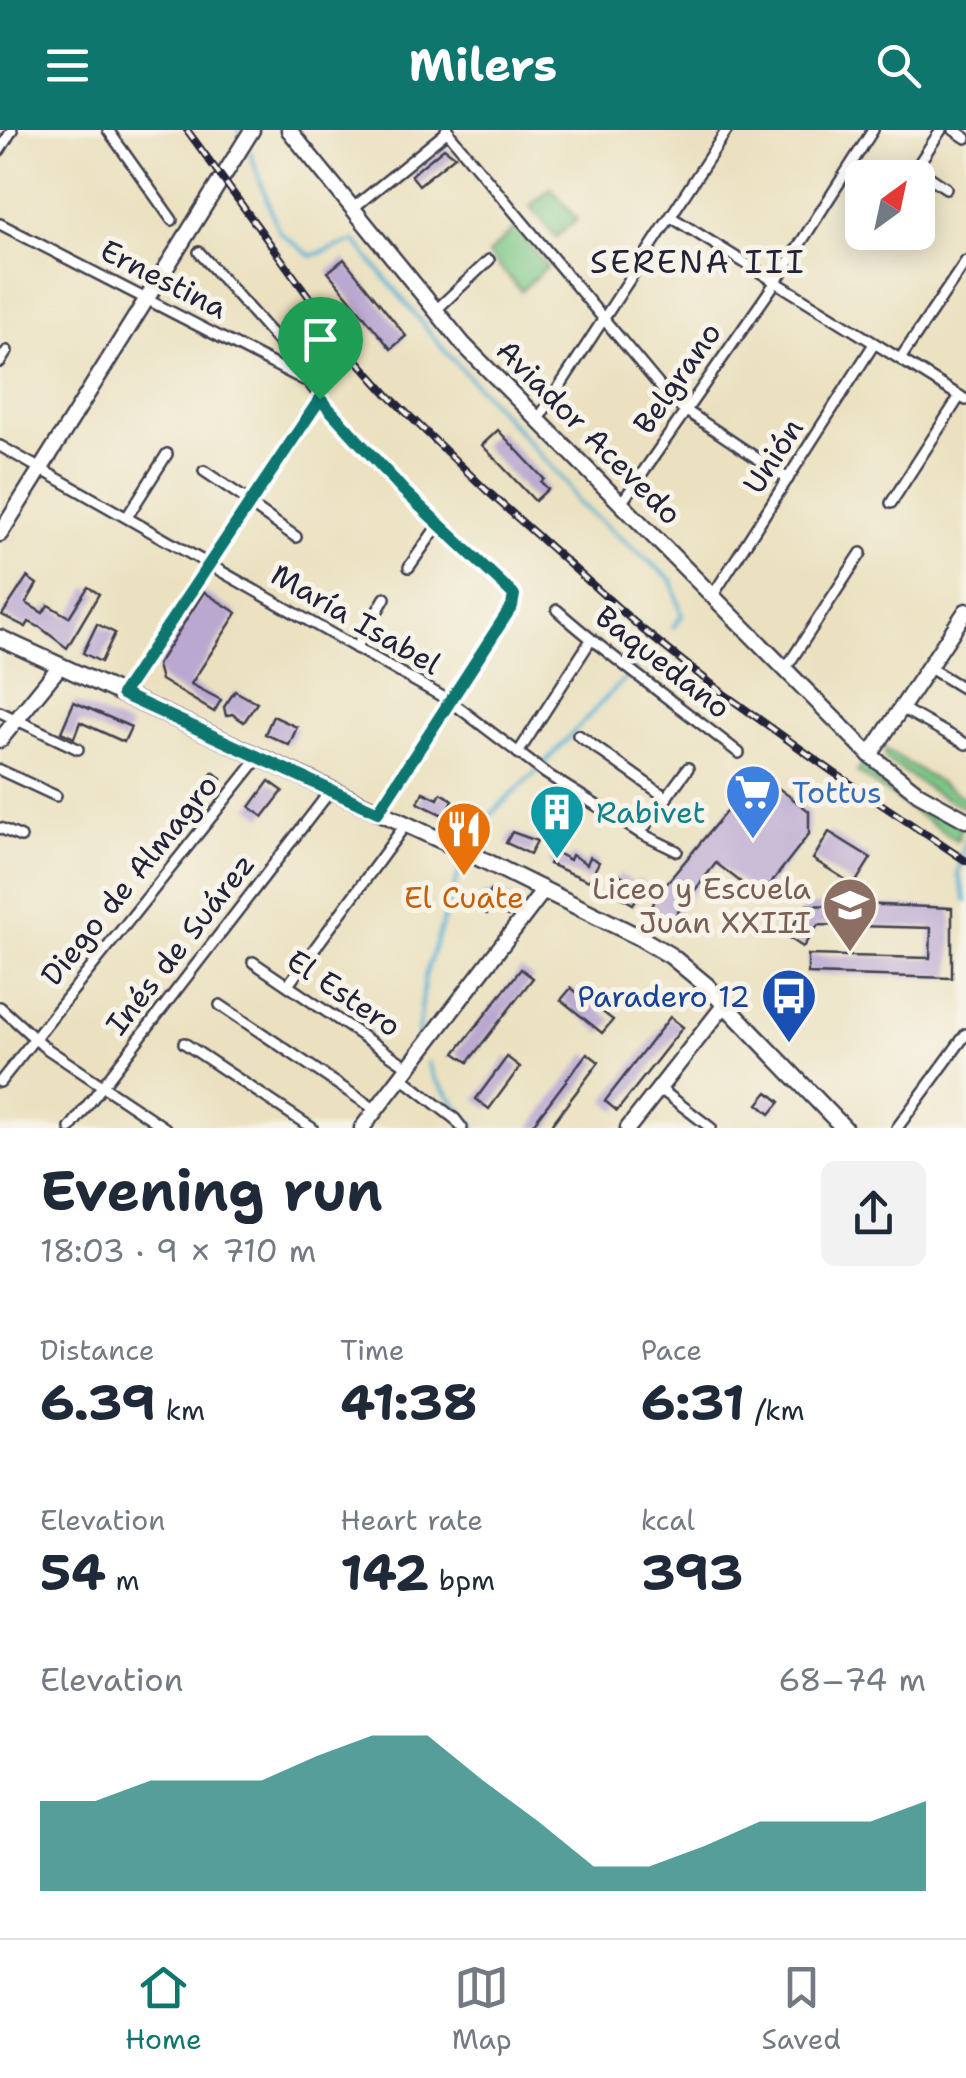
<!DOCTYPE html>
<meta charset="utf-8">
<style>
body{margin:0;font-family:"Shantell Sans",sans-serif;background:#f2f2f3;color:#1f2937;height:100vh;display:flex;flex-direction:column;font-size:38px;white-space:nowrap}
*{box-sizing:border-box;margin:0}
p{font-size:32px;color:#747a83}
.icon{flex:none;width:55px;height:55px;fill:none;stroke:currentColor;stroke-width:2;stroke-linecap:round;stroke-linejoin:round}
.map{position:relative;height:998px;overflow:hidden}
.details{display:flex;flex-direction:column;background:#fff;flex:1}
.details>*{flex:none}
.needle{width:65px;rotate:33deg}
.fabs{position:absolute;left:845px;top:30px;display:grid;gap:20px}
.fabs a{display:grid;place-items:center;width:90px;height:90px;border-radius:15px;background:#fff;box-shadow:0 5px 25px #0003;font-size:50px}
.pin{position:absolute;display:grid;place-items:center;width:85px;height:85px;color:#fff;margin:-102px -42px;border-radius:50% 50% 50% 0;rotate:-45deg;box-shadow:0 0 10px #0007}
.pin .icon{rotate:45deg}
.round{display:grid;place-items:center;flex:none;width:105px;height:105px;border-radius:15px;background:#f2f2f3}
.headline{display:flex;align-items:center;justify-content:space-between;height:170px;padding:0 40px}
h1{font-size:55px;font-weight:700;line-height:75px}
.figures{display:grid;grid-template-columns:repeat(3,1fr);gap:15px;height:170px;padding:10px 40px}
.figures div{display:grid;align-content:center}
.figures b{font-size:50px;font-weight:700}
.figures small{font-size:28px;font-weight:400}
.figures p{font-size:28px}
.chart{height:280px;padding:20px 40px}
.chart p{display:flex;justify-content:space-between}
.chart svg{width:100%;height:180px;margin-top:10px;fill:#0f766e;opacity:.7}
header{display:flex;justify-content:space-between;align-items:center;height:130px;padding:0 40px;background:#0f766e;color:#fff;font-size:45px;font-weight:700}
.dock{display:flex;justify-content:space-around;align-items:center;height:140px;border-top:2px solid #e0e1e3;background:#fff;font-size:28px;color:#747a83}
.dock a{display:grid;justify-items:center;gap:5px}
.dock .on{color:#0f766e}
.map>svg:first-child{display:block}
.green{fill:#7cc785;stroke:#4f7460;stroke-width:2.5}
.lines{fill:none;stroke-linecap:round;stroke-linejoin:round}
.stream{stroke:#53aed1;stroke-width:4}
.building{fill:#baa8d1}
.street-casing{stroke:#403f4f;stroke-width:14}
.secondary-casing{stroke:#403f4f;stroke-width:19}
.primary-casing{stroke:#403f4f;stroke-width:20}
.street{stroke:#fff;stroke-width:9}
.secondary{stroke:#fff;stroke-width:14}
.primary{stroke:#fff;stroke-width:15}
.rail-casing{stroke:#22223b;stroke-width:8}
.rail{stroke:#f7f3e8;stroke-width:4;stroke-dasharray:11;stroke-linecap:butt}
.route-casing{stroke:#fff;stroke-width:20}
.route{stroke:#0f766e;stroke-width:12}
.labels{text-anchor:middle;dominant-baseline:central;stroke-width:10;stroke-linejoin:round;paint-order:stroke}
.street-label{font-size:30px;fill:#22223b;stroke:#f7f3e8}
.shop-label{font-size:30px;fill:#366cbe;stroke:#f7f3e8;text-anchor:start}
.culture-label{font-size:30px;fill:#0d838f;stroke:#f7f3e8;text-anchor:start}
.education-label{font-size:30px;fill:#785e54;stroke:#f7f3e8;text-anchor:end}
.food-label{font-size:30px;fill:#c56008;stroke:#f7f3e8}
.transit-label{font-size:30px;fill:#164399;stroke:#f7f3e8;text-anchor:end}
.neighbourhood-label{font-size:32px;letter-spacing:2.5px;fill:#22223b;stroke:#f7f3e8}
</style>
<header><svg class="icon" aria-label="menu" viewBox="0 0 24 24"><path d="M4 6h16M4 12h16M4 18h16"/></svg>Milers<svg class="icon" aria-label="search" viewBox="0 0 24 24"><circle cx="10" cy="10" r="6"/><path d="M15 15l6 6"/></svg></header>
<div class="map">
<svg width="966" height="998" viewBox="0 0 966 998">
<rect width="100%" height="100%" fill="#f7f3e8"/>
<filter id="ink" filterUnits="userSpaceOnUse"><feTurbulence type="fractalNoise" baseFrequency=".01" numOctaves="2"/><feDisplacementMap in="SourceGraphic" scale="20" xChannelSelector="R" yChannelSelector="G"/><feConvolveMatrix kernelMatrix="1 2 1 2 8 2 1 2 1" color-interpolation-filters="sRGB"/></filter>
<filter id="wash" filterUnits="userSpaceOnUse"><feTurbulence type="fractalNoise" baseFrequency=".0048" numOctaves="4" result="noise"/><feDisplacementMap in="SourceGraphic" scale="40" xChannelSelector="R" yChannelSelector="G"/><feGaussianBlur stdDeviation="2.25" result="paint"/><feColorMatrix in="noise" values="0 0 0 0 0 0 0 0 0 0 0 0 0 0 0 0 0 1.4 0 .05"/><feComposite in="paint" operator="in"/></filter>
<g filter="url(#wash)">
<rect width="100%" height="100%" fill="#ebe1c0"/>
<g class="green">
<path d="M551,58L577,89L556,107L530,76Z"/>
<path d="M515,98L547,137L521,161L488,124Z"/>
<path d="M885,619L966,669L965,678L932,661L886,630Z"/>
<path d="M866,628L893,654L961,696L957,711L857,642Z"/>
</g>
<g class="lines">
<g class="stream">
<path d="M238,0L240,4"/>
<path d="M250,22L279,102L311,126L355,111L445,221L566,353L578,373L672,450L682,486L673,497"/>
<path d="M473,707C491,680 515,663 538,640C575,602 608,562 648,528"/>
<path d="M966,708L958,744L966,771"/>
<path d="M417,914L425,846L460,740"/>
<path d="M428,933L433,946L475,998"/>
</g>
</g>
<g id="blocks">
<g class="building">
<path d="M444,18L455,26L419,55L411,45Z"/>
<path d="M344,129L406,206L391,219L328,142Z"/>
<path d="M498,300L544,349L541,352L548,359L535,371L482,315Z"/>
<path d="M27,447L37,454L26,473L43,483L48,475L69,487L88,457L99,464L67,518L41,498L29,492L26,497L2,485Z"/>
<path d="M204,462L237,483L191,554L221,570L214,582L161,550L157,535Z"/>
<path d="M97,494L115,503L101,532L83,523Z"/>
<path d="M235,561L257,573L244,592L232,584L226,586L224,577Z"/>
<path d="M74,572L131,597L124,612L80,592L74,608L61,602Z"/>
<path d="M273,586L297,597L289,615L265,604Z"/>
<path d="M213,642L222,649L210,665L201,659Z"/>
<path d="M765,648L809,681V704L760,767L716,733L667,796L652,790L649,784L657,765L740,665Z"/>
<path d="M269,651L283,661L263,687L250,677Z"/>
<path d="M423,662L438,669L441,663L453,670L445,686L418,673Z"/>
<path d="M512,702L537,711L530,724L506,713Z"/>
<path d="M829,702L871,728L854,755L813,729Z"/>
<path d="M555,722L570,730L572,725L587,734L590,727L599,732L589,751L549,734Z"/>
<path d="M619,744L635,753L638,749L646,755L633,774L609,760Z"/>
<path d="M490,761L516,770L508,786L490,778L487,784L476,780L484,763L488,765Z"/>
<path d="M859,774L952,778V848L808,844V825L930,828L931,798L818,795L803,817L786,806L807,775L858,777Z"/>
<path d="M521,839L533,848L468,932L455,923Z"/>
<path d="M571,858L613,890L602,903L561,870Z"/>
<path d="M670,887L683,897L617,981L605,971Z"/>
<path d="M587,923L599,932L549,998H530Z"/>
<path d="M507,927L520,937L489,979L476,969Z"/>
<path d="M768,962L780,972L770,984L758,974Z"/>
</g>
</g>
</g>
<g filter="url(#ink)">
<use href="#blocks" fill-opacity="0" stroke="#403f4f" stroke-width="2.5"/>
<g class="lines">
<g class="street-casing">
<g id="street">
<path d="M108,0L172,90"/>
<path d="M446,0L673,272L788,349"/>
<path d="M954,0L966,8"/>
<path d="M0,20L12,0"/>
<path d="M916,38L946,58"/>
<path d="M910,47L941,0"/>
<path d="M352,79L449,0"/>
<path d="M671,87L966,270"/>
<path d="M0,94L304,250"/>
<path d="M199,122L283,217L329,279L404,361L514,465L512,476L378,681"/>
<path d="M435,181L489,130"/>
<path d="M900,229L966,131"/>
<path d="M0,232L7,221"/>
<path d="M537,291L727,0"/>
<path d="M0,316L450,571L545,643L640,703L677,721"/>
<path d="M204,341L250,372"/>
<path d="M891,373L960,266"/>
<path d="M249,374L296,407"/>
<path d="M620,375L775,153L873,0"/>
<path d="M127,387L167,324"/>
<path d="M409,437L439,394"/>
<path d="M713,465L874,214"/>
<path d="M557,480C614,531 679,575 739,623"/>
<path d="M356,518L385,468"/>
<path d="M928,537L966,560"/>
<path d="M786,538L861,423"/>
<path d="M122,564L320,269"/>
<path d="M901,578L966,614"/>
<path d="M0,582L78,619"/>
<path d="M578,605L667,668"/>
<path d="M518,623L591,510"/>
<path d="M0,640L56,666"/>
<path d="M0,698L21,707"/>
<path d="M640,703L688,638"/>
<path d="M253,832L408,937"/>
<path d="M288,855L406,694"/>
<path d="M220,875L376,980"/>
<path d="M0,877L43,916L165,998"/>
<path d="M184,913L312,998"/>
<path d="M401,947L455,989L462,998"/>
<path d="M0,952L260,626"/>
<path d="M659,958L711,998"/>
<path d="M70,998L331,660"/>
<path d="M897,998L966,904"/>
</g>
</g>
<g class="secondary-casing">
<g id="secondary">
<path d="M289,0L463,214L870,625L919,664L966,690"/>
<path d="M0,404L252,0"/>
<path d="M0,610L60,536"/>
<path d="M870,625L966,481"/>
<path d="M362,998L544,760"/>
<path d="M628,998L726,873"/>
</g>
</g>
<g class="primary-casing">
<path id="primary" d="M0,508L473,725L639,807L671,826L706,855L844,998"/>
</g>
<use href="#street" class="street"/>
<use href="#secondary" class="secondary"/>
<use href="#primary" class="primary"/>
<g class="rail-casing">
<path id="rail" d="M187,0L347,219L389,266L485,359L642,499L724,564L833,642L966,731"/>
</g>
<use href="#rail" class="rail"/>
</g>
</g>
<g class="lines" filter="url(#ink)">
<g class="route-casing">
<path id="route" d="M320,269L404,361L514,465L512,476L378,682L122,564Z"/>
</g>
<use href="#route" class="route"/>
</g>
<defs>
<g id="supermarket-pin" transform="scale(2.875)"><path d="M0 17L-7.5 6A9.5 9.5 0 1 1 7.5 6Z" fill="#3f7fe0" stroke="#f7f3e8"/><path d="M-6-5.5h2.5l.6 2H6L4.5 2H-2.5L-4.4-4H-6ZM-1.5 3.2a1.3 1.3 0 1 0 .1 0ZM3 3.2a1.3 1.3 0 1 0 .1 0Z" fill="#fff"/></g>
<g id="building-pin" transform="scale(2.875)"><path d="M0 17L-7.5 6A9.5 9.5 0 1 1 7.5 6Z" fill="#0f9aa8" stroke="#f7f3e8"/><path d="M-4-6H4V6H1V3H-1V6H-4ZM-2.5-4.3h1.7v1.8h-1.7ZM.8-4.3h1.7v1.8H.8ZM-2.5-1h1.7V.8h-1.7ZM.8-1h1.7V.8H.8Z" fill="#fff"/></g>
<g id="restaurant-pin" transform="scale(2.875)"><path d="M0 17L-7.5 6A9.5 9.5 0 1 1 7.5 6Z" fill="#e8710a" stroke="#f7f3e8"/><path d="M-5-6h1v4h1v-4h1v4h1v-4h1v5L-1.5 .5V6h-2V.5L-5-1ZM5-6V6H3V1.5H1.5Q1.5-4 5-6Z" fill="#fff"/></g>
<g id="school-pin" transform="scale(2.875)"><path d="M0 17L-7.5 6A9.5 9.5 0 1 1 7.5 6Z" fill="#8d6e63" stroke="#f7f3e8"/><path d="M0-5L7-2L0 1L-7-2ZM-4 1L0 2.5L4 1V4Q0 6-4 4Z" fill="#fff"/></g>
<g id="bus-pin" transform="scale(2.875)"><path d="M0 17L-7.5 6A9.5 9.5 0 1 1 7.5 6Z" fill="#1a4fb4" stroke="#f7f3e8"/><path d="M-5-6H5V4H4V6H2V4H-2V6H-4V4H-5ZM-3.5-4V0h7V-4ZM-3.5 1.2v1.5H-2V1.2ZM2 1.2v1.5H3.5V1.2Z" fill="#fff"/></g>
</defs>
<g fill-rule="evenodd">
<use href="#supermarket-pin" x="753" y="662"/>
<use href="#building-pin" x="557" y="682"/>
<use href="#restaurant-pin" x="464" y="699"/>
<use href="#school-pin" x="850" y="775"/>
<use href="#bus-pin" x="789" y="866"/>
</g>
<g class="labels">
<g class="street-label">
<text transform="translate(164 149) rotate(27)">Ernestina</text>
<text transform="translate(677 248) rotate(-55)">Belgrano</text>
<text transform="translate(589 302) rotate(45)">Aviador Acevedo</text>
<text transform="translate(773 326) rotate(-57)">Unión</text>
<text transform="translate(356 489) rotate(30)">María Isabel</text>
<text transform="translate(663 532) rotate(38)">Baquedano</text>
<text transform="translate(129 750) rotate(-51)">Diego de Almagro</text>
<text transform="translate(180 814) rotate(-52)">Inés de Suárez</text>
<text transform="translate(344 863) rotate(34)">El Estero</text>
</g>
<g class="shop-label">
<text x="792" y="662">Tottus</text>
</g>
<g class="culture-label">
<text x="596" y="682">Rabivet</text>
</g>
<g class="education-label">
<text x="811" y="758">Liceo y Escuela<tspan x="811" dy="34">Juan XXIII</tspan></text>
</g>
<g class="food-label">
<text x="464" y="767">El Cuate</text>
</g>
<g class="transit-label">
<text x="750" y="866">Paradero 12</text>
</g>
<g class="neighbourhood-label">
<text x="698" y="131">SERENA III</text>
</g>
</g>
</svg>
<div class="fabs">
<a><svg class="needle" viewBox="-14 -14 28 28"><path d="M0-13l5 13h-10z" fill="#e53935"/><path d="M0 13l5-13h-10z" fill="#747a83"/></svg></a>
</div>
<div class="pin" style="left:320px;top:269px;background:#1e9e55"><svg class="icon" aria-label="arrive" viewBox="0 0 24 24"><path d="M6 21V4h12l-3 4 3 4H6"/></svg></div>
</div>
<section class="details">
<div class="headline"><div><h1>Evening run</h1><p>18:03 · 9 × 710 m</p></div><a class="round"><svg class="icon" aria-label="share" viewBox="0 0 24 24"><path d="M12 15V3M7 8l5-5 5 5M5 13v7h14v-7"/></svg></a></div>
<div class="figures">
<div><p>Distance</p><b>6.39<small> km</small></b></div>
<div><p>Time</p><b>41:38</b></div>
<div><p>Pace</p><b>6:31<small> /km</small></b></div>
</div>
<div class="figures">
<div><p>Elevation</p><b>54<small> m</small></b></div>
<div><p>Heart rate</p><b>142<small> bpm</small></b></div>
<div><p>kcal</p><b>393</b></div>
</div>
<div class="chart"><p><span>Elevation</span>68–74 m</p>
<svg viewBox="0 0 160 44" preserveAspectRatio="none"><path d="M0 44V22L10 22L20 17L30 17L40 17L50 11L60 6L70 6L80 17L90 27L100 38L110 38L120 33L130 27L140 27L150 27L160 22V44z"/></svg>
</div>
</section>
<nav class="dock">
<a class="on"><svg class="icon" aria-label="home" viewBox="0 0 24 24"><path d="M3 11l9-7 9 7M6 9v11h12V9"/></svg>Home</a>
<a><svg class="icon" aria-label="map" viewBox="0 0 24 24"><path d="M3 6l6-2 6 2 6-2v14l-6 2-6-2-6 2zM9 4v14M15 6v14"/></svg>Map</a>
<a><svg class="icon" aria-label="saved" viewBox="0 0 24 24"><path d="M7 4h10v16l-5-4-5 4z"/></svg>Saved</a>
</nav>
